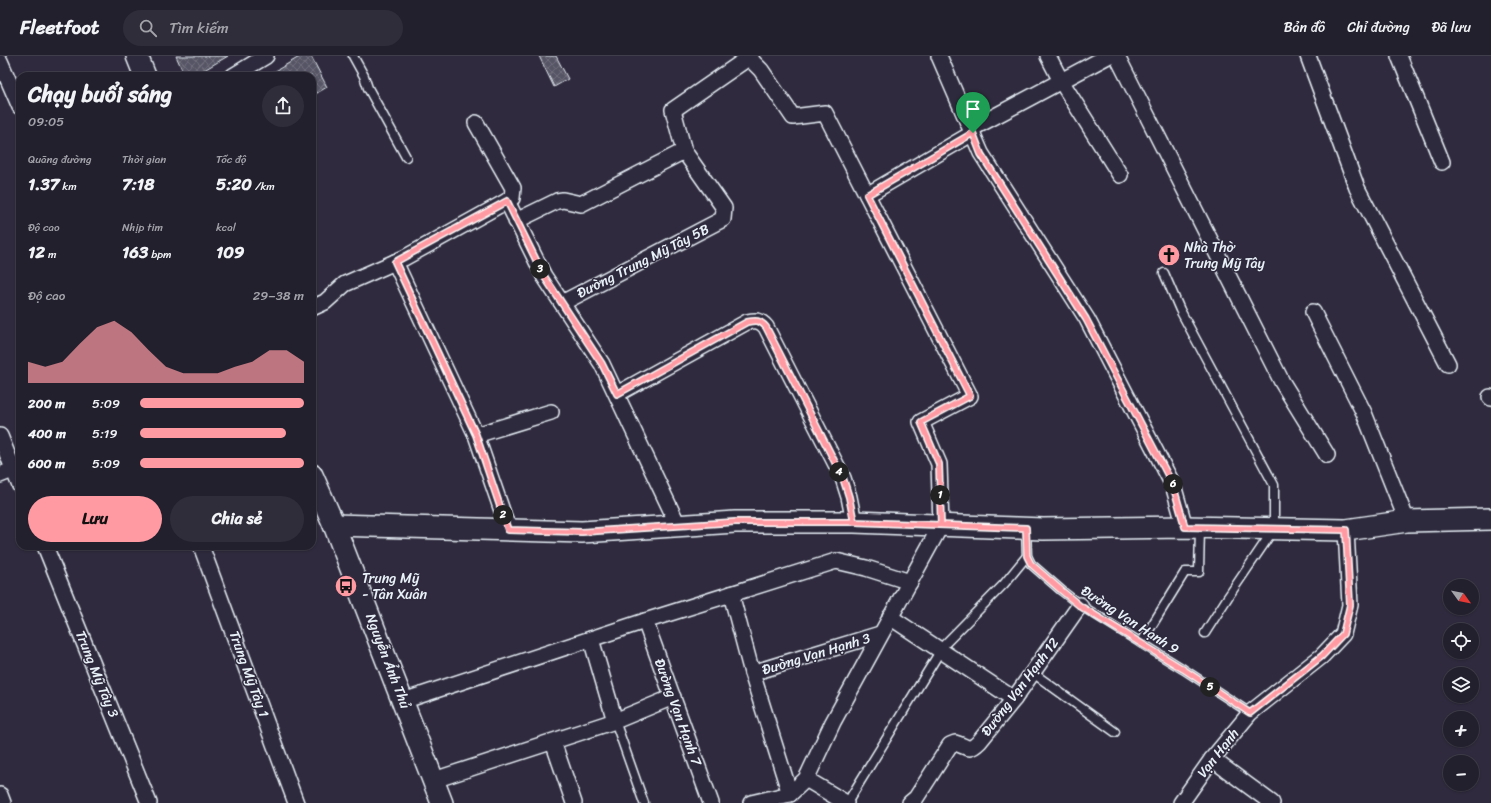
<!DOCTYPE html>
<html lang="vi">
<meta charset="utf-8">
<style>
body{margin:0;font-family:Sriracha,sans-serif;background:#2f2d3a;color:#f1f3f6;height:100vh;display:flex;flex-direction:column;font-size:15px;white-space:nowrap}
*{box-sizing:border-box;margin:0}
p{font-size:13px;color:#a3a3aa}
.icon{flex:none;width:22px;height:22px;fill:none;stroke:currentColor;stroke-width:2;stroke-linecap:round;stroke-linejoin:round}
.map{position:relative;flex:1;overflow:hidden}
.drawer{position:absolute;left:16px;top:16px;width:300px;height:478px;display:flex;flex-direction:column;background:#23202e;border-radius:12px;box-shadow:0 1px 3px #0004,0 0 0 1px #403e4a}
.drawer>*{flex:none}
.needle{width:26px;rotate:123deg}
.tools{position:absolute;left:1443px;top:523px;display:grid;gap:8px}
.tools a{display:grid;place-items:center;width:36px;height:36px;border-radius:50%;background:#23202e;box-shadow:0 1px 3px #0004,0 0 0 1px #403e4a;font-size:20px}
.pin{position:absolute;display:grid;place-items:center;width:34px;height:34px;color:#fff;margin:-41px -17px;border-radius:50% 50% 50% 0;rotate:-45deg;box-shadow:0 0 4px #0007}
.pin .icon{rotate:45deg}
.km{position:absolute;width:20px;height:20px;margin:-10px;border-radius:50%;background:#222;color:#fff;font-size:11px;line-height:20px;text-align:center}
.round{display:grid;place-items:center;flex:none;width:42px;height:42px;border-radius:21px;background:#2f2d3a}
.summary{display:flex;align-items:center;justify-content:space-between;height:68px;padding:0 12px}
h1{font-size:22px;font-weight:700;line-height:30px}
.metrics{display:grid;grid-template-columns:repeat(3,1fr);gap:6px;height:68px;padding:4px 12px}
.metrics div{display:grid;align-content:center}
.metrics b{font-size:17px;font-weight:700}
.metrics small{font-size:11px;font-weight:400}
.metrics p{font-size:11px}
.chart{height:112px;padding:8px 12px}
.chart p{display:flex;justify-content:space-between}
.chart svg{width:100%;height:72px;margin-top:4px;fill:#ff9aa2;opacity:.7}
.button{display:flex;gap:8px;margin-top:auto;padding:8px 12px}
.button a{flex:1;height:46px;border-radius:24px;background:#ff9aa2;color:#111;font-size:16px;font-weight:700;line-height:46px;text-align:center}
.button a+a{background:#2f2d3a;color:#f1f3f6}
ul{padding:0 12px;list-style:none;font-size:13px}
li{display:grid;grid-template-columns:64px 48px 1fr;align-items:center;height:30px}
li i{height:10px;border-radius:5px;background:#ff9aa2}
header{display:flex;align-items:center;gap:24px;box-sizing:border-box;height:56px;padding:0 20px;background:#23202e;border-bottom:1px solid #403e4a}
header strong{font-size:19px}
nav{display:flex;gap:22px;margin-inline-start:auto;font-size:14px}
.search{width:280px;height:36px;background:#2f2d3a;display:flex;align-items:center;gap:10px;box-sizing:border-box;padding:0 14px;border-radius:22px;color:#a3a3aa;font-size:15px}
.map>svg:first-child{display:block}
.building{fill:url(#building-cross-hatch);stroke:#e8f1f8}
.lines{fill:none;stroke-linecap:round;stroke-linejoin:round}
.lane-casing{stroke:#e8f1f8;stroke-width:11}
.street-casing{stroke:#e8f1f8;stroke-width:18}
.secondary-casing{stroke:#e8f1f8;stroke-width:24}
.lane{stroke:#2f2a3d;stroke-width:8}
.street{stroke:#2f2a3d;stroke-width:15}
.secondary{stroke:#2f2a3d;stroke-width:21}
.route-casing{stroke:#fff;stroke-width:8}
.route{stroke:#ff9aa2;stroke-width:5}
.labels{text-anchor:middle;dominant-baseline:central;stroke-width:3;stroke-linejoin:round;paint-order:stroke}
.poi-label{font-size:14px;fill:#e8f1f8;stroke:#2f2a3d;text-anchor:start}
.street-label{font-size:14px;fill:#e8f1f8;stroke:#2f2a3d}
</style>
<header>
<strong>Fleetfoot</strong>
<div class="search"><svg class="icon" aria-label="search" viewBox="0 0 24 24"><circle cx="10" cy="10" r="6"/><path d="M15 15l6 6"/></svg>Tìm kiếm</div>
<nav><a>Bản đồ</a><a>Chỉ đường</a><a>Đã lưu</a></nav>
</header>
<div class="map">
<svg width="1491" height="747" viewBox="0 0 1491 747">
<defs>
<pattern id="building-cross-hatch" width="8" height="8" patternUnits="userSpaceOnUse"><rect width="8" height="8" fill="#575565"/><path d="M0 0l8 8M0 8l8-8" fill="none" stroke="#6f6e7c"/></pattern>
</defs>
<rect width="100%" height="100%" fill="#2f2a3d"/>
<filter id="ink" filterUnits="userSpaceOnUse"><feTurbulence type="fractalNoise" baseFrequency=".025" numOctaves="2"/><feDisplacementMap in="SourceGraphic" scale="8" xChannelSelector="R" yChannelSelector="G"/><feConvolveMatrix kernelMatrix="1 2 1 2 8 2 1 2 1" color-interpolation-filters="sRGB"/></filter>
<g filter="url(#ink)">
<g class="building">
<path d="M176,0H228L194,20H185Z"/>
<path d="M301,0H311L327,31L312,40V20H267Z"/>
<path d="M539,0H556L568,23L554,31Z"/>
</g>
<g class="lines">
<g class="lane-casing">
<g id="lane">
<path d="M353,0L364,20L368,32L406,101"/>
<path d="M1164,217L1180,254L1274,429V473L1228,541L1205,577"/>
<path d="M1026,473L1027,500L1031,508L1062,535L1080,549L1183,613L1250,657"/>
<path d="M1141,587L1185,516H1199L1200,472"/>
<path d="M1033,617L1115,676"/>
<path d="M615,665L644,747"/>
<path d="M847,747L944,589L1004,528L1027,500"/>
</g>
</g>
<g class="street-casing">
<g id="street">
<path d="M747,0L761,14L793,61L825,57L970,340L921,366L939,408L941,469L833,666L809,717L806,723L790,738L751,747"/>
<path d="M939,0L981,97L1087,263L1173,429L1185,471"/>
<path d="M1048,0L1061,25L1120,119"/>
<path d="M1117,0L1282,326L1327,399"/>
<path d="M1308,0L1357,132L1448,308"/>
<path d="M1399,0L1442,106"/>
<path d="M0,5L20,51"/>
<path d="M233,20L266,0"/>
<path d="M476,67L513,132L512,142L507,145"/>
<path d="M971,73L1108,0"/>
<path d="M867,139L973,77"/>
<path d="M516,165L557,145L563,144L581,148L684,95"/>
<path d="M395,206L476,379L551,356"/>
<path d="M562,247L723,163L724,152L684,95L673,54L751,0"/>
<path d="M312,252L325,246L345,228L404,202L507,145L544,220L602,308L678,469"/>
<path d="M1313,256L1364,357L1407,465"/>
<path d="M617,338L747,266C756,264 760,264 766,271L843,422L849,441L854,466"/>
<path d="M1490,341L1491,342"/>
<path d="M476,379L509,475"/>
<path d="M0,380L20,430"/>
<path d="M0,419L20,411"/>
<path d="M45,490L149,747"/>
<path d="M201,490L296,747"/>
<path d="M731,538L752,617L790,738"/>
<path d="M890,561L1014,643"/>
<path d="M645,565L711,747"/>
<path d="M591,583L615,665"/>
<path d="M752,617L880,578"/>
<path d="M403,645L645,565L836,505L866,512L910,526"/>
<path d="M553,686L574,747"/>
<path d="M1212,703L1272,747"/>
<path d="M806,723L846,747"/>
<path d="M434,724L615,665L673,641"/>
<path d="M0,739L3,747"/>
<path d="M910,747L916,742L950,689L955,687C967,690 968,697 979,686L1014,643L1080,549"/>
<path d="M1181,747L1212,703L1250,657L1322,600L1343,578L1350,549L1346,474"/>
</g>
</g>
<g class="secondary-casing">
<g id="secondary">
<path d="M137,0L145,20"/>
<path d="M312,419L334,469L442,747"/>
<path d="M334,469L582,476L735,466H854L1043,473L1185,471L1346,474L1407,465L1491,463"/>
</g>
</g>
<use href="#lane" class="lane"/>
<use href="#street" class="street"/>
<use href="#secondary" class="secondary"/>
</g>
</g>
<g class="lines" filter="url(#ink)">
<g class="route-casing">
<path id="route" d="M973,77L867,139L970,340L921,366L939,408L941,469L854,466H735L582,476L508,474L476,379L395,206L507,145L544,220L602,308L617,338L747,266C756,264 760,264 766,271L843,422L849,441L854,466L1026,472L1027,500L1031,508L1062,535L1080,550L1183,613L1250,657L1322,600L1343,578L1350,549L1346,474L1185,471L1173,429L1086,263L981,98L973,77"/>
</g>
<use href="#route" class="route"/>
</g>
<defs>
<g id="church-disc" transform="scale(1.15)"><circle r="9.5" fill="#ff9aa2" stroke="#2f2a3d"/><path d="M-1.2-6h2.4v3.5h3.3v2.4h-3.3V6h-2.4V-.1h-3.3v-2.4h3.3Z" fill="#111"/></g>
<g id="bus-disc" transform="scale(1.15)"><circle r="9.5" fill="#ff9aa2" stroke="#2f2a3d"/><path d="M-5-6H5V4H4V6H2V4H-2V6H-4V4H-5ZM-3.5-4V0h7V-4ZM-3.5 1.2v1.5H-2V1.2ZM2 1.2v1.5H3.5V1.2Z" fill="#111"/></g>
</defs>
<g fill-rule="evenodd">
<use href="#church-disc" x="1169" y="199"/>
<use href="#bus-disc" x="346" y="530"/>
</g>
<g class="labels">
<g class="poi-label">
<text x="1184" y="191">Nhà Thờ<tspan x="1184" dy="16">Trung Mỹ Tây</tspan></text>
<text x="362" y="522">Trung Mỹ<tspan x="362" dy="16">- Tân Xuân</tspan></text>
</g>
<g class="street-label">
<text transform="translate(643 205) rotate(-27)">Đường Trung Mỹ Tây 5B</text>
<text transform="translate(1130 564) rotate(33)">Đường Vạn Hạnh 9</text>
<text transform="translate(816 598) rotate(-17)">Đường Vạn Hạnh 3</text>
<text transform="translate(388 605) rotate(69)">Nguyễn Ảnh Thủ</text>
<text transform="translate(97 618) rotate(68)">Trung Mỹ Tây 3</text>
<text transform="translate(249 618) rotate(70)">Trung Mỹ Tây 1</text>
<text transform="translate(1020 631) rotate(-53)">Đường Vạn Hạnh 12</text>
<text transform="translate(678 656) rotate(70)">Đường Vạn Hạnh 7</text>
<text transform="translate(1218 697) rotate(-52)">Vạn Hạnh</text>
</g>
</g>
</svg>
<div class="tools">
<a><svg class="needle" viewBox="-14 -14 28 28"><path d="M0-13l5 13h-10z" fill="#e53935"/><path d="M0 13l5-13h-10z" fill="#a3a3aa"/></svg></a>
<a><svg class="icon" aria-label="locate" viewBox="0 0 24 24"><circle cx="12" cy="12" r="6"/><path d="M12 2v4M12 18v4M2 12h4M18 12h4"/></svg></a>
<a><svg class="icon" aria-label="layers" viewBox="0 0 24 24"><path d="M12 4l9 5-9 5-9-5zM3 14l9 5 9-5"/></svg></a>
<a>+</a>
<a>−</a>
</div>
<div class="pin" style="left:973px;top:77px;background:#1e9e55"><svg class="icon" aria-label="arrive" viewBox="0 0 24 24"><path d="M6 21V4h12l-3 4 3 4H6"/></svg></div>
<b class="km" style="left:940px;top:439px">1</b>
<b class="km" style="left:503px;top:459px">2</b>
<b class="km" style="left:540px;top:213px">3</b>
<b class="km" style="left:839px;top:416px">4</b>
<b class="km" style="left:1210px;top:631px">5</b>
<b class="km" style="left:1173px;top:428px">6</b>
<section class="drawer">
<div class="summary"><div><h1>Chạy buổi sáng</h1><p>09:05</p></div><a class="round"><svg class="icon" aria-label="share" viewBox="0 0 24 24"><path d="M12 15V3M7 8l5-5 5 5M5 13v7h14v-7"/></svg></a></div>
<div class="metrics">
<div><p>Quãng đường</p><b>1.37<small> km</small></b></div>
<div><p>Thời gian</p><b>7:18</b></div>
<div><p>Tốc độ</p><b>5:20<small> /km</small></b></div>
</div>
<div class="metrics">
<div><p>Độ cao</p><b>12<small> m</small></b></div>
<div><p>Nhịp tim</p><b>163<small> bpm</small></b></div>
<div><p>kcal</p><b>109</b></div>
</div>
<div class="chart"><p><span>Độ cao</span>29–38 m</p>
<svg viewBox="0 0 160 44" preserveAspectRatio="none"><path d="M0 44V31L10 34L20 31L30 20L40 10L50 6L60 13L70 24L80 34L90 38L100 38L110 38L120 34L130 31L140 24L150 24L160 31V44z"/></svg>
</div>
<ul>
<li><b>200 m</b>5:09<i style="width:100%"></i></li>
<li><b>400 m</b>5:19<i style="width:89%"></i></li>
<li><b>600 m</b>5:09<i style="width:100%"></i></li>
</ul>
<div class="button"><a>Lưu</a><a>Chia sẻ</a></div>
</section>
</div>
